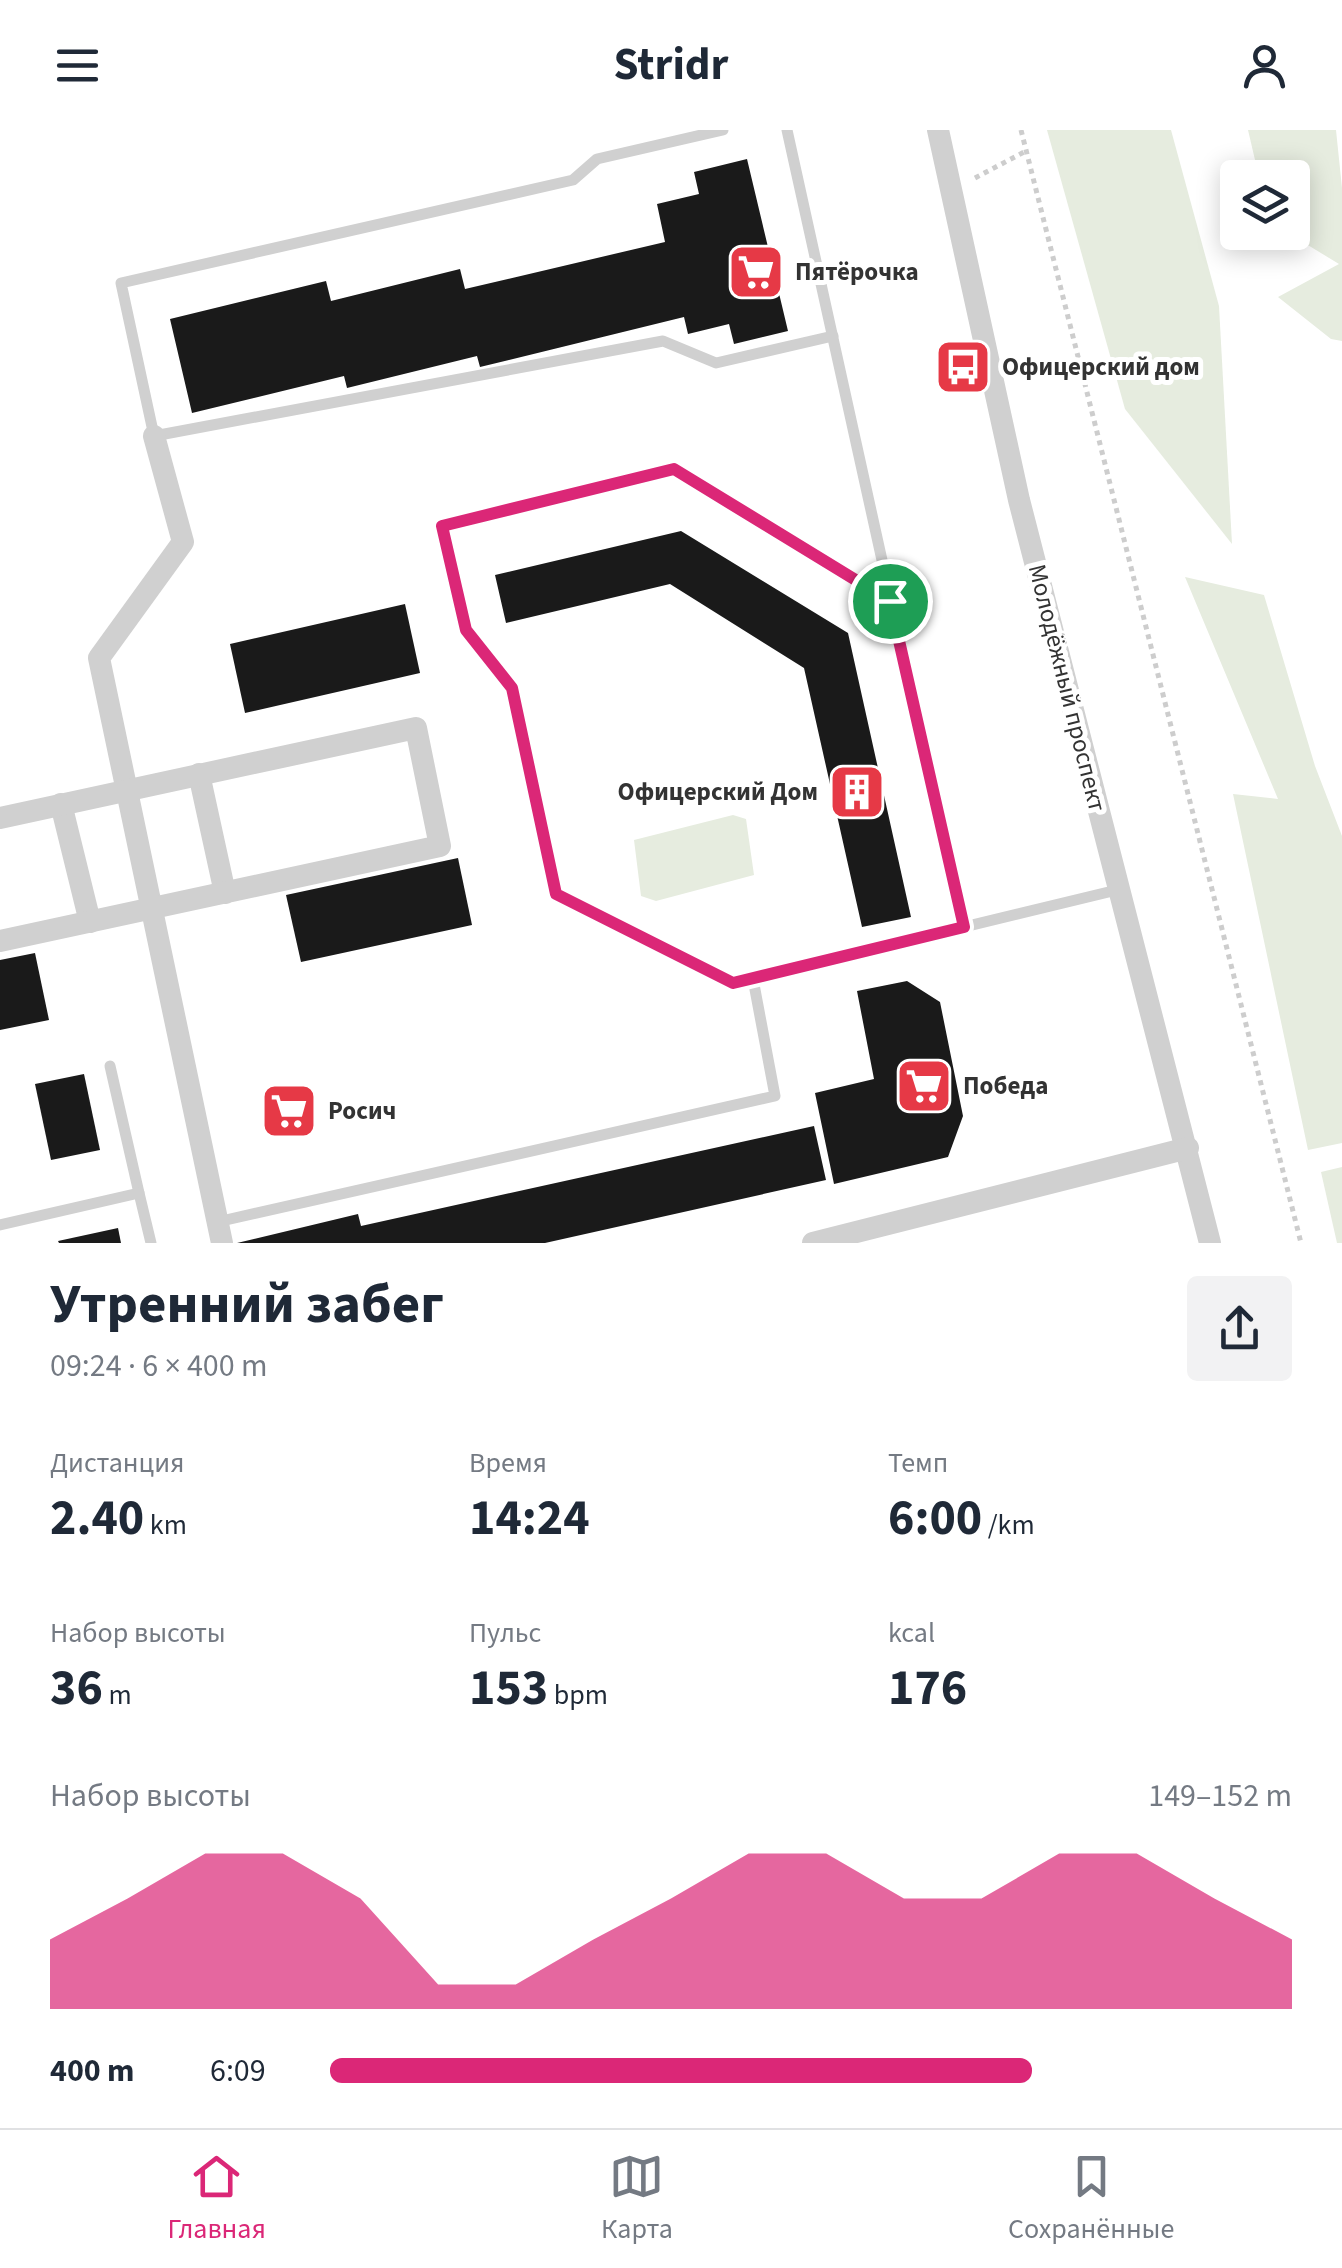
<!DOCTYPE html>
<html lang="ru">
<meta charset="utf-8">
<style>
body{margin:0;font-family:"Source Sans 3",sans-serif;background:#f2f2f3;color:#1f2937;height:100vh;display:flex;flex-direction:column;font-size:38px;white-space:nowrap}
*{box-sizing:border-box;margin:0}
p{font-size:32px;color:#747a83}
.icon{flex:none;width:55px;height:55px;fill:none;stroke:currentColor;stroke-width:2;stroke-linecap:round;stroke-linejoin:round}
.map{position:relative;height:1113px;overflow:hidden}
.drawer{display:flex;flex-direction:column;background:#fff;flex:1}
.drawer>*{flex:none}
.tools{position:absolute;left:1220px;top:30px;display:grid;gap:20px}
.tools a{display:grid;place-items:center;width:90px;height:90px;border-radius:10px;background:#fff;box-shadow:0 5px 25px #0003;font-size:50px}
.pin{position:absolute;display:grid;place-items:center;width:85px;height:85px;color:#fff;margin:-42px;border:5px solid #fff;border-radius:50%;box-shadow:0 2px 10px #0007}
.round{display:grid;place-items:center;flex:none;width:105px;height:105px;border-radius:10px;background:#f2f2f3}
.overview{display:flex;align-items:center;justify-content:space-between;height:170px;padding:0 50px}
h1{font-size:55px;font-weight:700;line-height:75px}
.stats{display:grid;grid-template-columns:repeat(3,1fr);gap:15px;height:170px;padding:10px 50px}
.stats div{display:grid;align-content:center}
.stats b{font-size:50px;font-weight:700}
.stats small{font-size:28px;font-weight:400}
.stats p{font-size:28px}
.chart{height:280px;padding:20px 50px}
.chart p{display:flex;justify-content:space-between}
.chart svg{width:100%;height:180px;margin-top:10px;fill:#db2777;opacity:.7}
ul{padding:0 50px;list-style:none;font-size:32px}
li{display:grid;grid-template-columns:160px 120px 1fr;align-items:center;height:75px}
li i{height:25px;border-radius:12px;background:#db2777}
header{display:flex;justify-content:space-between;align-items:center;height:130px;padding:0 50px;background:#fff;font-size:45px;font-weight:700}
.dock{display:flex;justify-content:space-around;align-items:center;height:140px;border-top:2px solid #e0e1e3;background:#fff;font-size:28px;color:#747a83}
.dock a{display:grid;justify-items:center;gap:5px}
.dock .current{color:#db2777}
.map>svg:first-child{display:block}
.green{fill:#e6ecdf}
.building{fill:#1a1a1a}
.lines{fill:none;stroke-linecap:round;stroke-linejoin:round}
.path{stroke:#cdcdcd;stroke-width:5;stroke-dasharray:5 5;stroke-linecap:butt}
.lane{stroke:#d0d0d0;stroke-width:11}
.street{stroke:#d0d0d0;stroke-width:22}
.route-casing{stroke:#fff;stroke-width:20}
.route{stroke:#db2777;stroke-width:12}
.labels{text-anchor:middle;dominant-baseline:central;stroke-width:10;stroke-linejoin:round;paint-order:stroke}
.poi-label{font-size:25px;font-weight:bold;fill:#333;stroke:#fff;text-anchor:start}
.street-label{font-size:25px;fill:#333;stroke:#fff}
</style>
<header><svg class="icon" aria-label="menu" viewBox="0 0 24 24"><path d="M4 6h16M4 12h16M4 18h16"/></svg>Stridr<svg class="icon" aria-label="person" viewBox="0 0 24 24"><circle cx="12" cy="8" r="4"/><path d="M4 21q1-7 8-7t8 7"/></svg></header>
<div class="map">
<svg width="1342" height="1113" viewBox="0 0 1342 1113">
<rect width="100%" height="100%" fill="#fff"/>
<g class="green">
<path d="M1047,0H1171L1219,176L1232,414L1125,279Z"/>
<path d="M1248,0H1336L1342,58V211L1331,209L1278,167L1339,134L1288,103L1292,102V48L1259,47Z"/>
<path d="M1185,447L1264,465L1315,636L1342,706V1013L1308,1020L1233,664L1278,669Z"/>
<path d="M733,685L746,689L754,745L656,771L641,766L634,710Z"/>
<path d="M1342,1037V1113H1337L1321,1042Z"/>
</g>
<g class="building">
<path d="M747,29L788,201L734,214L729,194L688,204L684,187L480,237L477,226L347,258L344,246L192,283L170,189L326,151L331,171L460,139L465,159L665,112L657,74L699,64L694,42Z"/>
<path d="M681,401L848,503L911,787L862,797L804,538L670,454L506,493L495,445Z"/>
<path d="M405,474L420,543L245,583L230,514Z"/>
<path d="M458,728L472,795L301,832L286,765Z"/>
<path d="M35,823L49,890L0,900V830Z"/>
<path d="M907,851L940,872L963,986L948,1027L834,1054L815,963L874,949L857,861Z"/>
<path d="M84,944L100,1020L51,1030L35,954Z"/>
<path d="M308,961L314,993L270,1002L263,970Z"/>
<path d="M814,996L826,1050L545,1113H237L358,1084L361,1096Z"/>
<path d="M118,1098L121,1113H59L58,1111Z"/>
</g>
<g class="lines">
<g class="path">
<path d="M1021,0L1301,1113"/>
<path d="M975,48L1026,21"/>
</g>
<g class="lane">
<path d="M723,0L597,29L573,50L121,153L154,306L663,211L716,233L833,206"/>
<path d="M787,0L963,797"/>
<path d="M890,471L674,339L442,396L466,500L512,558L556,764L733,853L1121,759"/>
<path d="M110,936L139,1063"/>
<path d="M217,1092L775,966L753,849"/>
<path d="M0,1095L139,1063L151,1113"/>
</g>
<g class="street">
<path d="M938,0L1019,370L1210,1113"/>
<path d="M154,306L183,412L99,528L222,1113"/>
<path d="M199,644L225,763"/>
<path d="M61,674L90,792"/>
<path d="M0,688L416,598L440,716L0,811"/>
<path d="M813,1113L1188,1018"/>
</g>
</g>
<g class="lines">
<g class="route-casing">
<path id="route" d="M674,339L890,471L964,797L733,853L556,764L512,558L466,500L442,396Z"/>
</g>
<use href="#route" class="route"/>
</g>
<defs>
<g id="supermarket-square" transform="scale(2.875)"><rect x="-9" y="-9" width="18" height="18" rx="4" fill="#e63946" stroke="#fff"/><path d="M-6-5.5h2.5l.6 2H6L4.5 2H-2.5L-4.4-4H-6ZM-1.5 3.2a1.3 1.3 0 1 0 .1 0ZM3 3.2a1.3 1.3 0 1 0 .1 0Z" fill="#fff"/></g>
<g id="bus-square" transform="scale(2.875)"><rect x="-9" y="-9" width="18" height="18" rx="4" fill="#e63946" stroke="#fff"/><path d="M-5-6H5V4H4V6H2V4H-2V6H-4V4H-5ZM-3.5-4V0h7V-4ZM-3.5 1.2v1.5H-2V1.2ZM2 1.2v1.5H3.5V1.2Z" fill="#fff"/></g>
<g id="building-square" transform="scale(2.875)"><rect x="-9" y="-9" width="18" height="18" rx="4" fill="#e63946" stroke="#fff"/><path d="M-4-6H4V6H1V3H-1V6H-4ZM-2.5-4.3h1.7v1.8h-1.7ZM.8-4.3h1.7v1.8H.8ZM-2.5-1h1.7V.8h-1.7ZM.8-1h1.7V.8H.8Z" fill="#fff"/></g>
</defs>
<g fill-rule="evenodd">
<use href="#supermarket-square" x="756" y="142"/>
<use href="#bus-square" x="963" y="237"/>
<use href="#building-square" x="857" y="662"/>
<use href="#supermarket-square" x="924" y="956"/>
<use href="#supermarket-square" x="289" y="981"/>
</g>
<g class="labels">
<g class="poi-label">
<text x="795" y="142">Пятёрочка</text>
<text x="1002" y="237">Офицерский дом</text>
<text x="818" y="662" text-anchor="end">Офицерский Дом</text>
<text x="963" y="956">Победа</text>
<text x="328" y="981">Росич</text>
</g>
<g class="street-label">
<text transform="translate(1067 558) rotate(76)">Молодёжный проспект</text>
</g>
</g>
</svg>
<div class="tools">
<a><svg class="icon" aria-label="layers" viewBox="0 0 24 24"><path d="M12 4l9 5-9 5-9-5zM3 14l9 5 9-5"/></svg></a>
</div>
<div class="pin" style="left:890px;top:471px;background:#1e9e55"><svg class="icon" aria-label="arrive" viewBox="0 0 24 24"><path d="M6 21V4h12l-3 4 3 4H6"/></svg></div>
</div>
<section class="drawer">
<div class="overview"><div><h1>Утренний забег</h1><p>09:24 · 6 × 400 m</p></div><a class="round"><svg class="icon" aria-label="share" viewBox="0 0 24 24"><path d="M12 15V3M7 8l5-5 5 5M5 13v7h14v-7"/></svg></a></div>
<div class="stats">
<div><p>Дистанция</p><b>2.40<small> km</small></b></div>
<div><p>Время</p><b>14:24</b></div>
<div><p>Темп</p><b>6:00<small> /km</small></b></div>
</div>
<div class="stats">
<div><p>Набор высоты</p><b>36<small> m</small></b></div>
<div><p>Пульс</p><b>153<small> bpm</small></b></div>
<div><p>kcal</p><b>176</b></div>
</div>
<div class="chart"><p><span>Набор высоты</span>149–152 m</p>
<svg viewBox="0 0 160 44" preserveAspectRatio="none"><path d="M0 44V27L10 17L20 6L30 6L40 17L50 38L60 38L70 27L80 17L90 6L100 6L110 17L120 17L130 6L140 6L150 17L160 27V44z"/></svg>
</div>
<ul>
<li><b>400 m</b>6:09<i style="width:73%"></i></li>
</ul>
</section>
<nav class="dock">
<a class="current"><svg class="icon" aria-label="home" viewBox="0 0 24 24"><path d="M3 11l9-7 9 7M6 9v11h12V9"/></svg>Главная</a>
<a><svg class="icon" aria-label="map" viewBox="0 0 24 24"><path d="M3 6l6-2 6 2 6-2v14l-6 2-6-2-6 2zM9 4v14M15 6v14"/></svg>Карта</a>
<a><svg class="icon" aria-label="saved" viewBox="0 0 24 24"><path d="M7 4h10v16l-5-4-5 4z"/></svg>Сохранённые</a>
</nav>
